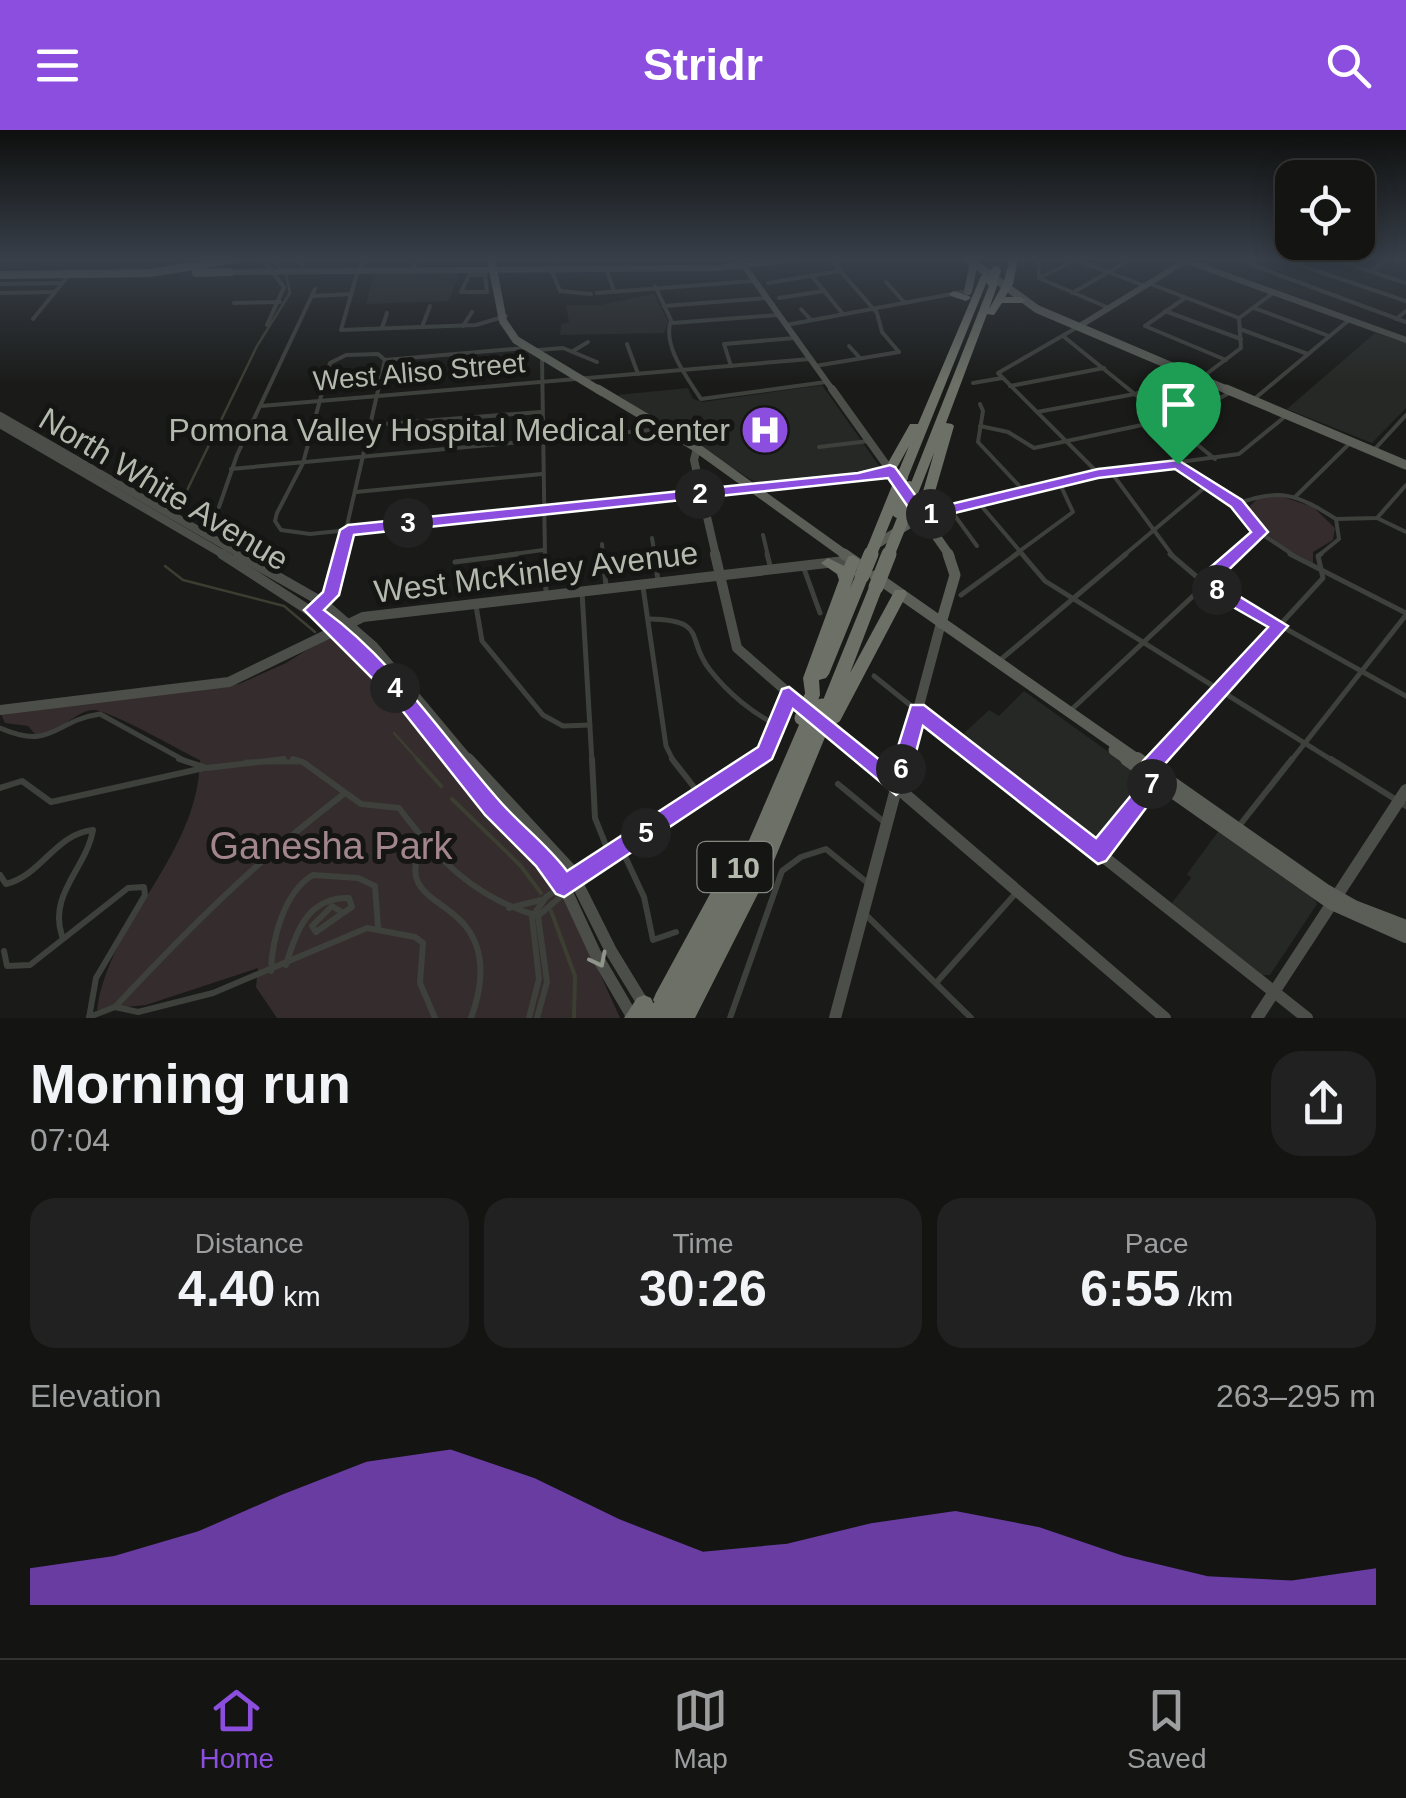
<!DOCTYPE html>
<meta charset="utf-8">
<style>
body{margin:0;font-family:Helvetica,sans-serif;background:#212121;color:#f1f3f6;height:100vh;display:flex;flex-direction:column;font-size:38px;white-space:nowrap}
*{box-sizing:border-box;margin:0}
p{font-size:32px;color:#9d9ea0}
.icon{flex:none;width:55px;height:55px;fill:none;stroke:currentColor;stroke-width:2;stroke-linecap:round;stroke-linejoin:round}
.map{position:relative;height:888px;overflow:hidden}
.sheet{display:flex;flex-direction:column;background:#141413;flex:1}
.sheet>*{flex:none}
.buttons{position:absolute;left:1275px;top:30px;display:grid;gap:20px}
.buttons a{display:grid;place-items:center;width:100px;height:100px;border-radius:20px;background:#141413;box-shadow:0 5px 25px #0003,0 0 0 2px #333;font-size:50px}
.pin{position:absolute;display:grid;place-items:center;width:85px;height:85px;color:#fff;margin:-102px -42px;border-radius:50% 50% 50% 0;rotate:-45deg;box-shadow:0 0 10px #0007}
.pin .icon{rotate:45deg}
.km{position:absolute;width:50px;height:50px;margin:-25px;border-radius:50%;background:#222;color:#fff;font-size:28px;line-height:50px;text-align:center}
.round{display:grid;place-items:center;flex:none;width:105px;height:105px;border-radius:30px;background:#212121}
.summary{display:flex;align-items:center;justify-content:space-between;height:170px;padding:0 30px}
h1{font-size:55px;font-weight:800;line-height:75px}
.metrics{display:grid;grid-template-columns:repeat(3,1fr);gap:15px;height:170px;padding:10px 30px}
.metrics div{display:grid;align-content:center;border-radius:25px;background:#212121;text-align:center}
.metrics b{font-size:50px;font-weight:800}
.metrics small{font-size:28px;font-weight:400}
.metrics p{font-size:28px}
.chart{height:280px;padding:20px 30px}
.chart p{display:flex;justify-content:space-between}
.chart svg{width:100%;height:180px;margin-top:10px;fill:#8c4ede;opacity:.7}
header{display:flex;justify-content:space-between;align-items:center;height:130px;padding:0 30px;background:#8c4ede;color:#fff;font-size:45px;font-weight:800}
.tab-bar{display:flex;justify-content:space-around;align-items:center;height:140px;border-top:2px solid #333;background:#141413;font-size:28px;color:#9d9ea0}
.tab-bar a{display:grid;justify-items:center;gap:5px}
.tab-bar .active{color:#8c4ede}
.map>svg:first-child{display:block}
.built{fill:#262825}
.green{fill:#352c2d}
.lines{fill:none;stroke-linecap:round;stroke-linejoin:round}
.stream-far1{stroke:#3b3e31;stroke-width:2.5}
.stream{stroke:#3b3e31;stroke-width:4}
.street-far2{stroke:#3d403b;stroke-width:4}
.street-far1{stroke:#3d403b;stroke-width:5}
.street{stroke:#3d403b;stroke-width:6}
.secondary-far3{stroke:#4c4f49;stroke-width:6}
.secondary-far2{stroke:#4c4f49;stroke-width:8}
.secondary-far1{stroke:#4c4f49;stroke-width:10}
.secondary{stroke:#4c4f49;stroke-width:12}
.primary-far3{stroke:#5a5e57;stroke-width:8}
.primary-far2{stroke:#5a5e57;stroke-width:9}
.primary-far1{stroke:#5a5e57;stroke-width:11}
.primary{stroke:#5a5e57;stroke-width:14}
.highway{fill:#6c7067;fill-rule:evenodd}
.highway-bridge-far3{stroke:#6c7067;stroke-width:10}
.highway-bridge-far2{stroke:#6c7067;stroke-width:12}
.highway-bridge-far1{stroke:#6c7067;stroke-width:15}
.highway-bridge{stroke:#6c7067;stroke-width:19}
.oneway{stroke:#90948a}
.route{fill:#8c4ede;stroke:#fff;stroke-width:2.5;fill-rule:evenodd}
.labels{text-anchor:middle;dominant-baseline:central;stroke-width:10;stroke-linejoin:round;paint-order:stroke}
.far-street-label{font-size:28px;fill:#b4b9ad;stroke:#151614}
.shield{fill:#151614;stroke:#84887f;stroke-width:2.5}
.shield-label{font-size:30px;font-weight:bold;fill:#b4b9ad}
.poi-label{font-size:32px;fill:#b4b9ad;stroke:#151614;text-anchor:end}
.street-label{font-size:32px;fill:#b4b9ad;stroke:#151614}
.near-park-label{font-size:38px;fill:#a2868b;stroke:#151614}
</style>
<header><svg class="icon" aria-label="menu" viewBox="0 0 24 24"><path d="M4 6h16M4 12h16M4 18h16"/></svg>Stridr<svg class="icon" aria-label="search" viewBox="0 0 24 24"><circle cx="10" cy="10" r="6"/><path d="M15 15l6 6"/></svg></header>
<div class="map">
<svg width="1406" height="888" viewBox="0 0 1406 888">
<rect width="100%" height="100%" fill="#1a1b19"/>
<g class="built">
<path d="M459,142L449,171L366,174L374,143Z"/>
<path d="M654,164L668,191L664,203L560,205L561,194L569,192L566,175H600Z"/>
<path d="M1375,203L1406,213V278L1372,313L1287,279Z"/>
<path d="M822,255L882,340L758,354L617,265L688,258L693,269L703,272Z"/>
<path d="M1024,561L1146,649L1096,712L960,607L989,580L999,586Z"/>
<path d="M1220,699L1312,764L1317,774L1270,845H1262L1171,774L1191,748L1187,744Z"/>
</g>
<g class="green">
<path d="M1280,366L1313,377L1335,398L1333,410L1313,422V433C1290,421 1254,405 1249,377L1259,367Z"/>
<path d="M326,508L337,509L410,587L481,682L549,744L567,771L620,888H277L256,857L258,838L146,875L97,880C110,789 198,726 200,630C181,621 107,578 92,580C71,583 58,607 35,604L28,596L5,593L0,582L239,554L286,533Z"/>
</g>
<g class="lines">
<g class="stream-far1">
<path d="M270,129L280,138"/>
<path d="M176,383L257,216L290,163L286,145"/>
<path d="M165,436L183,450L284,476L315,502"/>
<path d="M394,603L420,632"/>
</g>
<g class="stream">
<path d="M417,629L441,656"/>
<path d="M452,669L520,735L541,763"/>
<path d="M551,781L575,846L574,888"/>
</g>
<g class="street-far2">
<path d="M262,129L284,157L267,195"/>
<path d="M295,129L302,135"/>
<path d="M366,129L358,140L341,200L476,195L506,186"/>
<path d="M554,129L551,139L560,161L591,164"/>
<path d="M830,129L877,183L882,202L899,222"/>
<path d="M1038,129L1039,148"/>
<path d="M1074,129L1145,156"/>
<path d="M1250,129L1247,131L1252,135L1406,192"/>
<path d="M1282,129L1406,171"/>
<path d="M1332,129L1406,153"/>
<path d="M606,138L614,161"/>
<path d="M413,140L418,129"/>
<path d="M1372,141L1387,129"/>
<path d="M471,145H485L487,162H461L472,139"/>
<path d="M811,145L843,184"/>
<path d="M1039,148L1109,178"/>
<path d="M1039,148L1076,130"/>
<path d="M886,152L905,173"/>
<path d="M768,153L839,141"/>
<path d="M1148,153L1239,188"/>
<path d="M0,154L62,153"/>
<path d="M655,156L671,190C662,216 687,247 701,269L826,252"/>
<path d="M0,163L54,162"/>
<path d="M597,163L753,151"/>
<path d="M1072,163L1126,132L1124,129"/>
<path d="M313,166L352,164"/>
<path d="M779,168L824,161"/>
<path d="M1185,168L1145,196L1226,230"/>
<path d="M234,173L280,172"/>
<path d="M664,176L766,168"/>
<path d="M1254,178L1329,206"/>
<path d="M801,179L811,190"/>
<path d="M1165,181L1241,209"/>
<path d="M33,189L69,145"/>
<path d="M1396,189L1406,181"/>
<path d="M672,193L778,185"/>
<path d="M786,195L968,161"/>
<path d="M463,196L472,182"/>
<path d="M422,197L430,176"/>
<path d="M382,198L387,183"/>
<path d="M1076,198L998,243L1098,343"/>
<path d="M1240,199L1308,224"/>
<path d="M1063,206L1215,329"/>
<path d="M627,214L638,244"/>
<path d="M849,216L860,228"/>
<path d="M538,220L563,218L597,232"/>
<path d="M573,221L588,212"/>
<path d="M542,227L545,426"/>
<path d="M385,230L378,224L346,225L330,233L303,333L277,383L275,391L281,400L310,404L886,344L890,340"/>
<path d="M385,230L526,218"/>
<path d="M731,236L724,214L795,208"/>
<path d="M815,236L899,222"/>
<path d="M1201,248L1241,218L1239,188L1273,163"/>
<path d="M973,253L1002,248"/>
<path d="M1010,256L1104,238"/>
<path d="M1253,270L1349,190"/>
<path d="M980,274L983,281L978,312L1024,361"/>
<path d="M261,276L810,229"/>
<path d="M1037,282L1135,264L1187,241"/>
<path d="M371,295L541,282"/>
<path d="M980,296L1008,302L1034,318L1189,285L1231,262"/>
<path d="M819,317L869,311"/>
<path d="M1373,321L1406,285"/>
<path d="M1181,336L1237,374L1260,403L1295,426"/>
<path d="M231,339L661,299"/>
<path d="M1111,342L1173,426"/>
<path d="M356,362L542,344"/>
<path d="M1295,367L1350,313"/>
<path d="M978,372L1024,426"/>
<path d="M1237,374C1280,357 1298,365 1336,389L1339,409L1318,426"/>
<path d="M219,377L237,325L315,159"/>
<path d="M950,379L977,416"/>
<path d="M925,386L1098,343L1239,324L1287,285"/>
<path d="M1377,388L1406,402"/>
<path d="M1336,389L1377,388L1406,355"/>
<path d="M763,405L768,426"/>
<path d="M652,408L655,426"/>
<path d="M602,414L603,426"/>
<path d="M340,426L385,230"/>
<path d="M498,426L543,420"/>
<path d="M1013,426L1073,382L1059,352"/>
<path d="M1123,426L1210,353"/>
<path d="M1235,426L1260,403"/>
</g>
<g class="street-far1">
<path d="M545,424L546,463"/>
<path d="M603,424L606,456"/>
<path d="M654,424L658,450"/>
<path d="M767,424L771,439"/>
<path d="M1022,424L1045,451L1335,632"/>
<path d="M1170,424L1204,453L1406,566"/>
<path d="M1290,424L1406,483"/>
<path d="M455,432L517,424"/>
<path d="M803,436L820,483"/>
<path d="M643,457L666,616L674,632"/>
<path d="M582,462L592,632"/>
<path d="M961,465L1017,424"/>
<path d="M476,476L482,511L543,585L563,596L590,595"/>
<path d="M312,480L333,459L341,424"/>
<path d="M649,489C709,490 685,509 710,540C728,563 753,584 779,596"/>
<path d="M999,531L1126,424"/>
<path d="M874,546L915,579"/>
<path d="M1070,581L1238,424"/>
<path d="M0,598C53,621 53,591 100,584L187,632"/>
<path d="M246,632H303"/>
<path d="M751,632L766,622L788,567"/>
<path d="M1154,632L1323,448L1318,426L1321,424"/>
<path d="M1290,632L1406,485"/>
</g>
<g class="street">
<path d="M179,629L207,638L284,629"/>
<path d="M293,629L303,632L361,674L399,678C438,730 475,768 538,786"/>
<path d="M592,629L595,688L611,728"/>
<path d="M672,629L701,666"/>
<path d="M1331,629L1406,676"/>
<path d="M1152,634L1156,629"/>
<path d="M838,654L884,692"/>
<path d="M0,658L22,651L51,672L204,638"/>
<path d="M1239,696L1292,629"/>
<path d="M424,712C395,765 445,767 467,798C487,825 482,858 471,888"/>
<path d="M622,720L644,767L653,810L676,802"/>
<path d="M1100,720L1155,650"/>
<path d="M0,745L6,754C42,745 55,704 93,700C86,739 48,764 62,806"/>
<path d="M575,748L611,728"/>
<path d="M579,753L755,629"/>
<path d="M332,776L343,783L316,802L312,796Z"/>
<path d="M509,778L541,770"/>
<path d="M866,785L971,888"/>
<path d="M4,821L7,836L30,835L128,758L144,757L145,765L96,848L89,888"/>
<path d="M286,835C296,801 308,767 349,768L352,777L343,783"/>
<path d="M271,841C272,809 284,762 313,745L358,748L375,756L378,797"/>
<path d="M936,853L1016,763"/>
<path d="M115,877C191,796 256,731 345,663"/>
<path d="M89,887L115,877L138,882L213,863L367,798L415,807L423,813L420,853L435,888"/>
<path d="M529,888L539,849L532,787L546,767L561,757"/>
<path d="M537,888L547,852L538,786L566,762"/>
<path d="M730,888L782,741L801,727L826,719L869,754"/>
</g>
<g class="secondary-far3">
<path d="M739,129L834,262"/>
<path d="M1181,129L1406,210"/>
<path d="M200,135L208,141L230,142L718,138L796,129"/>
<path d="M1078,197L1187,130"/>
</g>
<g class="secondary-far2">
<path d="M832,259L890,340"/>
<path d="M0,286L243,426"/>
<path d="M0,294L226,426"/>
<path d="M697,318L694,330L716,426"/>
</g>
<g class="secondary-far1">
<path d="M222,424L336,498L402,566L455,632"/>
<path d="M238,424L322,472L373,516L470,632"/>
<path d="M715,424L737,518L807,579"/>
<path d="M0,580L229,552L363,487L853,430"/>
<path d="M917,580L983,632"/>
<path d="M822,593L867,632"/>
<path d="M904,632L941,493"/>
</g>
<g class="secondary">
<path d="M453,629L563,754L595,823L633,888"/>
<path d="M468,629L570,739L611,821L644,875"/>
<path d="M864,629L1165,888"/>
<path d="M980,629L1307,888"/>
<path d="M835,888L904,629"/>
<path d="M1257,888L1406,660"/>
</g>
<g class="primary-far3">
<path d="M491,129L503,191L516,210L602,262"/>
<path d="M968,129L1037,179L1232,262"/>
<path d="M196,143L230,142"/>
<path d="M0,145L150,143L236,129"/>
<path d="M968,161L974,132"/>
</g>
<g class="primary-far2">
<path d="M598,259L697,318L847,426"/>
<path d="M1226,259L1406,335"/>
<path d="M890,340L950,426"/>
<path d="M872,417L922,386"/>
</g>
<g class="primary-far1">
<path d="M844,424L857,433"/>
<path d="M875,446L1141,632"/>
<path d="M941,493L955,445L948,424"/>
<path d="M1114,620L1131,632"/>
</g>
<g class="primary">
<path d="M1127,629L1332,773L1406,806"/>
<path d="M1137,629L1324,760L1354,777L1406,797"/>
</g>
<g class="highway">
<path d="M972,129H981L975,134L972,133Z"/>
<path d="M1010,129H1018L1013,154L1005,167H1021L1026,170L1021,173H1002L994,185L987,184L946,293L952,294L954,296L928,386L927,389H917L916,386L934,323L917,366L913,367L907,363L990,153L994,150L998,153L989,179L1003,154Z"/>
<path d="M985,143L989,146L908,347L906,350H898L896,347L909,316L894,343H886L884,340L910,294H918L981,146Z"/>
<path d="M954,161L969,166L971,168L966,171L951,166L949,164Z"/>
<path d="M853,425L860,430L850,458L857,442L862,441L869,446L829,544L826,548L819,550L820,565L818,570L812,572L806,570L803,548L839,450L837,444L821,433L828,428L844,436L848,427Z"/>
<path d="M876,452L881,453L883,457L850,543L895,460H905L907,464L840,591L828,600L771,738L695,888H653L658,878L653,870L656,863L729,729L736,726L740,727L747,715L802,588L808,586L814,588L816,593L823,585L819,580L869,457L871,453Z"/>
<path d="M644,865L651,868L654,875L648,888H624L637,868Z"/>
</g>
<path class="highway-bridge-far3" d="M991,151L996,141"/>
<g class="highway-bridge-far2">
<path d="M898,382L909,357"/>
<path d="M870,426L902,347"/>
<path d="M888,426L909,374"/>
</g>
<g class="highway-bridge-far1">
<path d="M862,446L871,424"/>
<path d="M876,457L889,424"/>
<path d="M802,588L811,568"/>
<path d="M813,598L822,576"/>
</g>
<path class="highway-bridge" d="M653,888L658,881"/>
</g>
<defs><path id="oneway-chevron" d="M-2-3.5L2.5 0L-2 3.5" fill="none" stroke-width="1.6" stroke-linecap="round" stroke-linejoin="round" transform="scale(2.5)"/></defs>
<use class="oneway" href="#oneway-chevron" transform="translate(599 830) rotate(63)"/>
<linearGradient id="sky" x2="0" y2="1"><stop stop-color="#0e0f0e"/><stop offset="0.51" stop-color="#383f49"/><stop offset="1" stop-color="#383f49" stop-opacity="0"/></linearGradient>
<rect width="1406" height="253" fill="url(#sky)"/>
<path class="route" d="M1178,330L1242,370L1268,402L1216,452L1288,496L1164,635L1170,644L1167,650L1106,731L1098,734L923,596L907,656L896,665L793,579L772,629L564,767L556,764L536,736L485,685L394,570L304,480L323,462L340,400L348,395L858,343L890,335L895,337L926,380L1098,339ZM1175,339L1231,377L1251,402L1198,448V457L1268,497L1143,631L1140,637L1147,646L1096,708L924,575H911L891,639L789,557L782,559L758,617L567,741C546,713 519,694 497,668C441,604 393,530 324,480L339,465L354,405L888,348L917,390L922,391L1098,348Z"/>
<defs>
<g id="hospital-disc" transform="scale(2.5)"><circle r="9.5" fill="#8c4ede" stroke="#151614"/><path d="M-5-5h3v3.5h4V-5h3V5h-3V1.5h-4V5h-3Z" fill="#fff"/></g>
</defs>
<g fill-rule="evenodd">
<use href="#hospital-disc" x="765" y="300"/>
</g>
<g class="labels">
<g class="far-street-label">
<text transform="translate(419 242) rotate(-5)">West Aliso Street</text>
</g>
<rect class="shield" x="697.5" y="712" width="75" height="50" rx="8"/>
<g class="shield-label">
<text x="735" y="737">I 10</text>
</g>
<g class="poi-label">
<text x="730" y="300">Pomona Valley Hospital Medical Center</text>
</g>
<g class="street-label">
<text transform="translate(164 359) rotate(31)">North White Avenue</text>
<text transform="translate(536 442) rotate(-7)">West McKinley Avenue</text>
</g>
<g class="near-park-label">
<text x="331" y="716">Ganesha Park</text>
</g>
</g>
</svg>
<div class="buttons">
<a><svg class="icon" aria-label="locate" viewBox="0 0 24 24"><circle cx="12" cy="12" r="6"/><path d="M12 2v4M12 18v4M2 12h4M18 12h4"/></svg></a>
</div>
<div class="pin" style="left:1178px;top:334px;background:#1e9e55"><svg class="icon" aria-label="arrive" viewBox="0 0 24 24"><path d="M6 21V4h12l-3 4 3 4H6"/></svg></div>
<b class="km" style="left:931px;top:384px">1</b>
<b class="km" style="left:700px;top:364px">2</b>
<b class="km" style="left:408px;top:393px">3</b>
<b class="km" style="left:395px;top:558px">4</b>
<b class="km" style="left:646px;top:703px">5</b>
<b class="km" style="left:901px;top:639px">6</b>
<b class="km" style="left:1152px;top:654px">7</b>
<b class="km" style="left:1217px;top:460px">8</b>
</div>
<section class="sheet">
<div class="summary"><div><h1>Morning run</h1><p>07:04</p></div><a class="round"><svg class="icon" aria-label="share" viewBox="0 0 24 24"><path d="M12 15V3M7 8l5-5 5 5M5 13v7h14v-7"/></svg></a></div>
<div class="metrics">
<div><p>Distance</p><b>4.40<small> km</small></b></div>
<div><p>Time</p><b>30:26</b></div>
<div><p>Pace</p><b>6:55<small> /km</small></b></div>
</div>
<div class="chart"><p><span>Elevation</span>263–295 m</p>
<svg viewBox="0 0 160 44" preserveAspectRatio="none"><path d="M0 44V35L10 32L20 26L30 17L40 9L50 6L60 13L70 23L80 31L90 29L100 24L110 21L120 25L130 32L140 37L150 38L160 35V44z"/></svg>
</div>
</section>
<nav class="tab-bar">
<a class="active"><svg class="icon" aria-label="home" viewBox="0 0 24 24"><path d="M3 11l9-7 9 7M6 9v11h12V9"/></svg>Home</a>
<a><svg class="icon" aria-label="map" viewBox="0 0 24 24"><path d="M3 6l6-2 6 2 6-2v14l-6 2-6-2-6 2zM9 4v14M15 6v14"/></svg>Map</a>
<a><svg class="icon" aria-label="saved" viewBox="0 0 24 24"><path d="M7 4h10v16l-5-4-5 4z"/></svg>Saved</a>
</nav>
